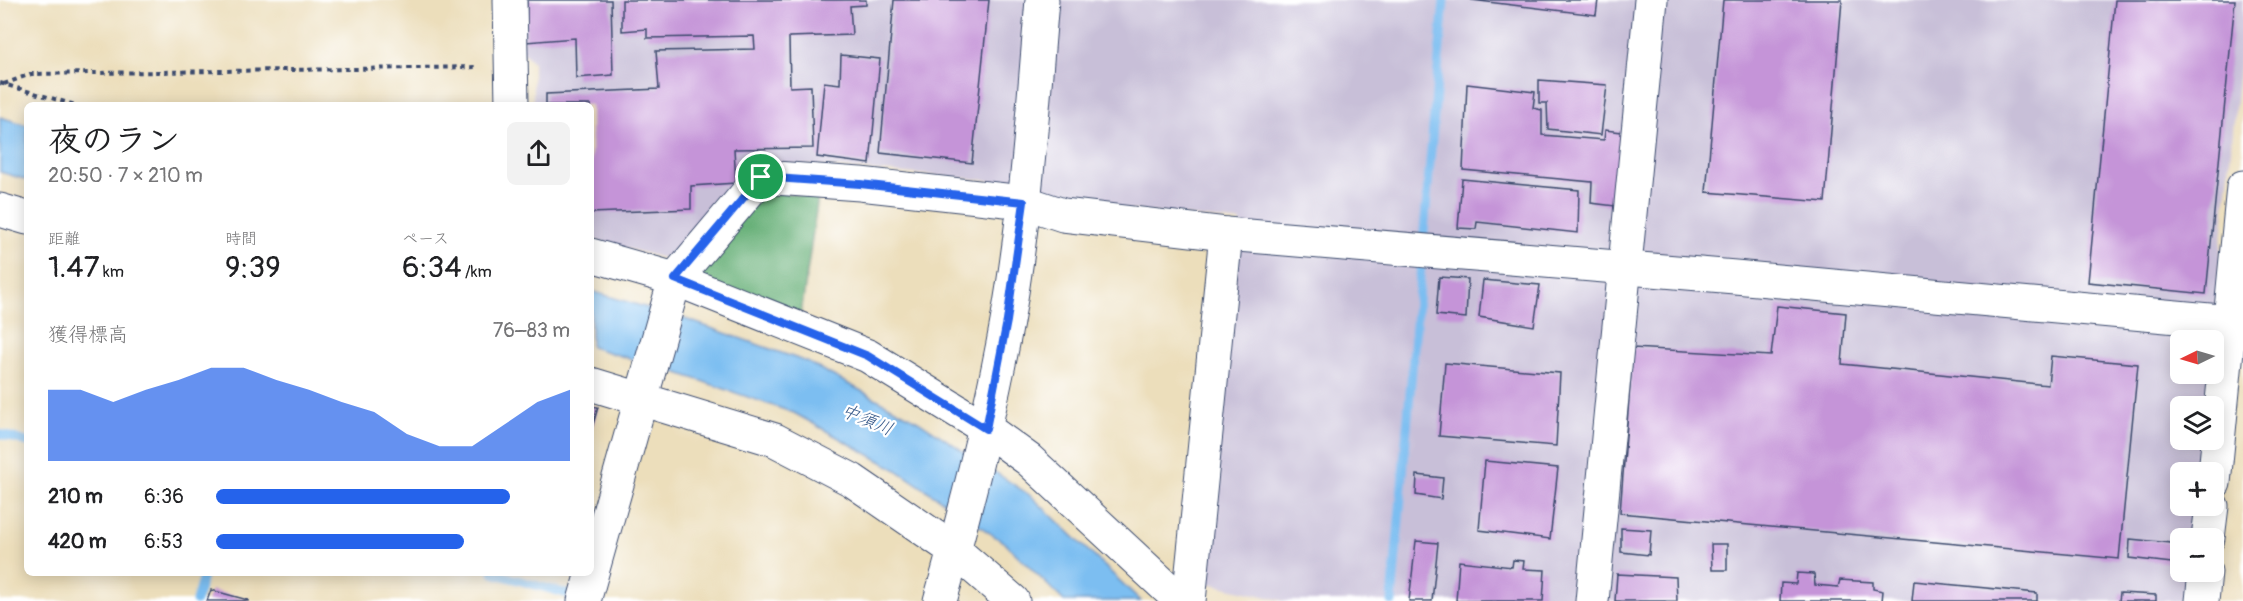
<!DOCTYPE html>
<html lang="ja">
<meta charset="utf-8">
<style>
body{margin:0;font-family:Pangolin,"Klee One",sans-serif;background:#f2f2f2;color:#202124;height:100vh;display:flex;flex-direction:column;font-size:22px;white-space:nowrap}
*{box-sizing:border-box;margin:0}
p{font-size:20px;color:#757577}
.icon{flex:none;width:33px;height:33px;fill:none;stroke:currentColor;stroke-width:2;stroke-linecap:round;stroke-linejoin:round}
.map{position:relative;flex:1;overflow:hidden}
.details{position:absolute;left:24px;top:102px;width:570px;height:474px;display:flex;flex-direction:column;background:#fff;border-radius:9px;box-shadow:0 3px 15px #0003}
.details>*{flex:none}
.needle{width:39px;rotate:265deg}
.controls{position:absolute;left:2170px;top:330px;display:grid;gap:12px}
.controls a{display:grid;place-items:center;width:54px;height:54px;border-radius:9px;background:#fff;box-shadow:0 3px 15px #0003;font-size:30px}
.pin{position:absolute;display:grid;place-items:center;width:51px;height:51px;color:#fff;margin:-26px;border:3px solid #fff;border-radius:50%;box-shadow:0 2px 6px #0007}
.round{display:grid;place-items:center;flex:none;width:63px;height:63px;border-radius:9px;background:#f2f2f2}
.head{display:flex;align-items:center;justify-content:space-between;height:102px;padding:0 24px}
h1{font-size:33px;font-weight:600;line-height:45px}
.figures{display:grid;grid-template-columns:repeat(3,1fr);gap:9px;height:102px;padding:6px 24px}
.figures div{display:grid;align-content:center}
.figures b{font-size:30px;font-weight:600}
.figures small{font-size:16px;font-weight:400}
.figures p{font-size:16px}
.chart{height:168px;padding:12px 24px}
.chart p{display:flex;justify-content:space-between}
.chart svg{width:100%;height:108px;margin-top:6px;fill:#2563eb;opacity:.7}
ul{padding:0 24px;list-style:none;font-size:20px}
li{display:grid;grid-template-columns:96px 72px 1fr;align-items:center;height:45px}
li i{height:15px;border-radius:8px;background:#2563eb}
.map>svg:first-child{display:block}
.industrial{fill:#c8bfd8}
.forest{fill:#68b078;stroke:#42706b;stroke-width:1.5}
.water{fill:#7cbef1;stroke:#4c76a8;stroke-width:1.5}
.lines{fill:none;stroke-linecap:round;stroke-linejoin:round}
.stream{stroke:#7cbef1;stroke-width:9}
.building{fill:#c594d8}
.minor-casing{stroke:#3a496c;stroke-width:35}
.path{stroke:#3a496c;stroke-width:4;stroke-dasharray:4.5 4.5;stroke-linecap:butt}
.minor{stroke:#fff;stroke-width:33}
.route-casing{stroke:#fff;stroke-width:12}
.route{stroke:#2563eb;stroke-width:8}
.labels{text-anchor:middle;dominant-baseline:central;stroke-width:4.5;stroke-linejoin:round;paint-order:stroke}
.water-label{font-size:18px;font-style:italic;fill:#385a8a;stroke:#fff}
</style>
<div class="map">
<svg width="2243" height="601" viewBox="0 0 2243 601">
<rect width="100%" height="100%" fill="#fff"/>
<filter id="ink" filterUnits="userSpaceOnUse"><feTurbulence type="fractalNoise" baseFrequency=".0167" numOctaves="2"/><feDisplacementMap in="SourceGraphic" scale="12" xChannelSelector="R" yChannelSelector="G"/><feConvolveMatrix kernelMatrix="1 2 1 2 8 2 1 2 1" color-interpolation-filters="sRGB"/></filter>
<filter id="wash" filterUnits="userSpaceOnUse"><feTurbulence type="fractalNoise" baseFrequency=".008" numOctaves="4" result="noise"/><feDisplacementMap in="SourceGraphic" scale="24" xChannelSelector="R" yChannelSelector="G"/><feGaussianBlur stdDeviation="1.35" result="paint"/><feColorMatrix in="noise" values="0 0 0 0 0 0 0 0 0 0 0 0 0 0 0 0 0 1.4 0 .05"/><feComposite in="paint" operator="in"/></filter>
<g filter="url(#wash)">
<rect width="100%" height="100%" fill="#ecdebb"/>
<path class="industrial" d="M520,0H2243V31L2212,340H2181V374H2209L2206,406H2181V440H2202L2199,472H2181V506H2195L2192,538H2181V572H2188L2185,601H1284L1203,582L1241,222L1067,203L986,180L759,161L681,252L663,258L591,239V105H533V62L519,48Z"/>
<path class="forest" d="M763,191L818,197L800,321L691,277Z"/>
<g class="water">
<path d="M0,117L27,125V180L0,172Z"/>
<path d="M591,291L688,320L807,362L918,421L1031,496L1141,601H1064L1006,544L895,469L794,413L681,374L591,347Z"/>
</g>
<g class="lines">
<g class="stream">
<path d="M0,434L27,442"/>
<path d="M493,573L568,594"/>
<path d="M196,601L204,573"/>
<path d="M1392,601L1444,0"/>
</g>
</g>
<g id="blocks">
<g class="building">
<path d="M527,0H611L613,75L576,78L575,38L526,42Z"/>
<path d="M622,0H866V5L850,6L852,35L789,37L790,87L811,86L813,148L734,149L736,183L691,186V209L591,213V105H546V94L659,89L656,51L755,49L754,36L647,38V29L622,31Z"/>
<path d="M894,0H989L972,163L880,153Z"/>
<path d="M1471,0H1598L1596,15Z"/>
<path d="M1723,0H1842L1825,202L1706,192Z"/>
<path d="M2115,0H2235L2206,294L2088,282Z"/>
<path d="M841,55L880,59L870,164L817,157L824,82L840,84Z"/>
<path d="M1539,80L1607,85L1601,135L1548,129L1547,103H1539Z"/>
<path d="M1467,84L1535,92L1533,108L1542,110V135L1604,140L1605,130L1622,132L1615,206L1591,203L1592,182L1463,170Z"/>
<path d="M1462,179L1579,190L1578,233L1477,222L1476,229L1458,228Z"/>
<path d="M1439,277L1468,279L1466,318L1436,315Z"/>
<path d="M1483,280L1540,285L1534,326L1479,317Z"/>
<path d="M1777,306L1846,313L1842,364L2048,385L2051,356L2138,364L2119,559L1620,513L1633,348L1771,356Z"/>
<path d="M1445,363L1560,373L1556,446L1439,436Z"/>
<path d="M591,406L598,407L592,428H591Z"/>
<path d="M1485,461L1558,468L1550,539L1479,530Z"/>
<path d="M1417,475L1443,478L1441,499L1416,495Z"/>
<path d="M1621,528L1651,530L1649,555L1621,552Z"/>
<path d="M2130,539L2181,544L2180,564L2129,558Z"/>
<path d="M1416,541L1438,543L1432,601H1409Z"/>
<path d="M1711,544H1727V570H1712Z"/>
<path d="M1513,560L1524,561L1523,569L1545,570L1543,601H1456L1459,561L1512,567Z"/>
<path d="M1797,573L1814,574L1815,585L1838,587L1840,580L1873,582V589L1883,591L1882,601H1780L1781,583L1796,584Z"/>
<path d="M1617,574L1676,577L1677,601H1615Z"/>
<path d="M1914,581L2037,593V601H1912Z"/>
<path d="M211,590L248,600V601H207Z"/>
<path d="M2120,593L2156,595V601H2119Z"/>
</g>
</g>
</g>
<g filter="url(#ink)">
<use href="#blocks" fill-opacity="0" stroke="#3a496c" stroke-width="1.5"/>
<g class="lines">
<g class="minor-casing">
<g id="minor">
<path d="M510,0L512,105"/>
<path d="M0,210L27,218"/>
<path d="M591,255L675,279L868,356L985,428L1029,460L1181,601"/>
<path d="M591,384L775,440L852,480L954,550L1013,601"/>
<path d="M2214,483L2243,187"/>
<path d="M2208,538L2212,506"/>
<path d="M584,601L675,279L761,177L860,184L1024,202L1063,215L1226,234L1735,277L2243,323"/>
<path d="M940,601C966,509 990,416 1007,322C1026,216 1033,107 1042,0"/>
<path d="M1189,601L1226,234"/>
<path d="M1592,601L1651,0"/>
<path d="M2202,601L2205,572"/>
</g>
</g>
<g class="path">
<path d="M0,83L75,105"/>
<path d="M4,84L31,74L479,67"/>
</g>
<use href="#minor" class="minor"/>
</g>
</g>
<g class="lines" filter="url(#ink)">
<g class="route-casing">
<path id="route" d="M761,177L860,184L1024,202L1007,321L986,429L868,356L675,279Z"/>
</g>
<use href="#route" class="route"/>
</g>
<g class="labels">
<g class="water-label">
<text transform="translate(867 420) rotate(23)">中須川</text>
</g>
</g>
</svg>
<div class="controls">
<a><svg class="needle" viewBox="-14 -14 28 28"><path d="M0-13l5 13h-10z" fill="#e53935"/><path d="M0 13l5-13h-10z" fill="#757577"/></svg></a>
<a><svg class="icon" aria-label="layers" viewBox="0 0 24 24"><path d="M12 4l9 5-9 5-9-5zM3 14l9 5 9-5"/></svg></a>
<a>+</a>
<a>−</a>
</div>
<div class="pin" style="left:761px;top:177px;background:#1e9e55"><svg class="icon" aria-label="arrive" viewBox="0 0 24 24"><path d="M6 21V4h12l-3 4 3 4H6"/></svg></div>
<section class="details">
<div class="head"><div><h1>夜のラン</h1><p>20:50 · 7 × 210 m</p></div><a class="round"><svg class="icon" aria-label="share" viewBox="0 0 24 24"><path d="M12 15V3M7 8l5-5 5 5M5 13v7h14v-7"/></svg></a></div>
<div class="figures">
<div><p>距離</p><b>1.47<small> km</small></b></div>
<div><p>時間</p><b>9:39</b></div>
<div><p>ペース</p><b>6:34<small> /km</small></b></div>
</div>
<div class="chart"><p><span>獲得標高</span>76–83 m</p>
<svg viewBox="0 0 160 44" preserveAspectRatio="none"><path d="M0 44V15L10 15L20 20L30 15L40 11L50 6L60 6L70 11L80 15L90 20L100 24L110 33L120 38L130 38L140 29L150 20L160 15V44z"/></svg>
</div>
<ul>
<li><b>210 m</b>6:36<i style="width:83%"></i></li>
<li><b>420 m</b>6:53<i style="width:70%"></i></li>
</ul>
</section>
</div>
